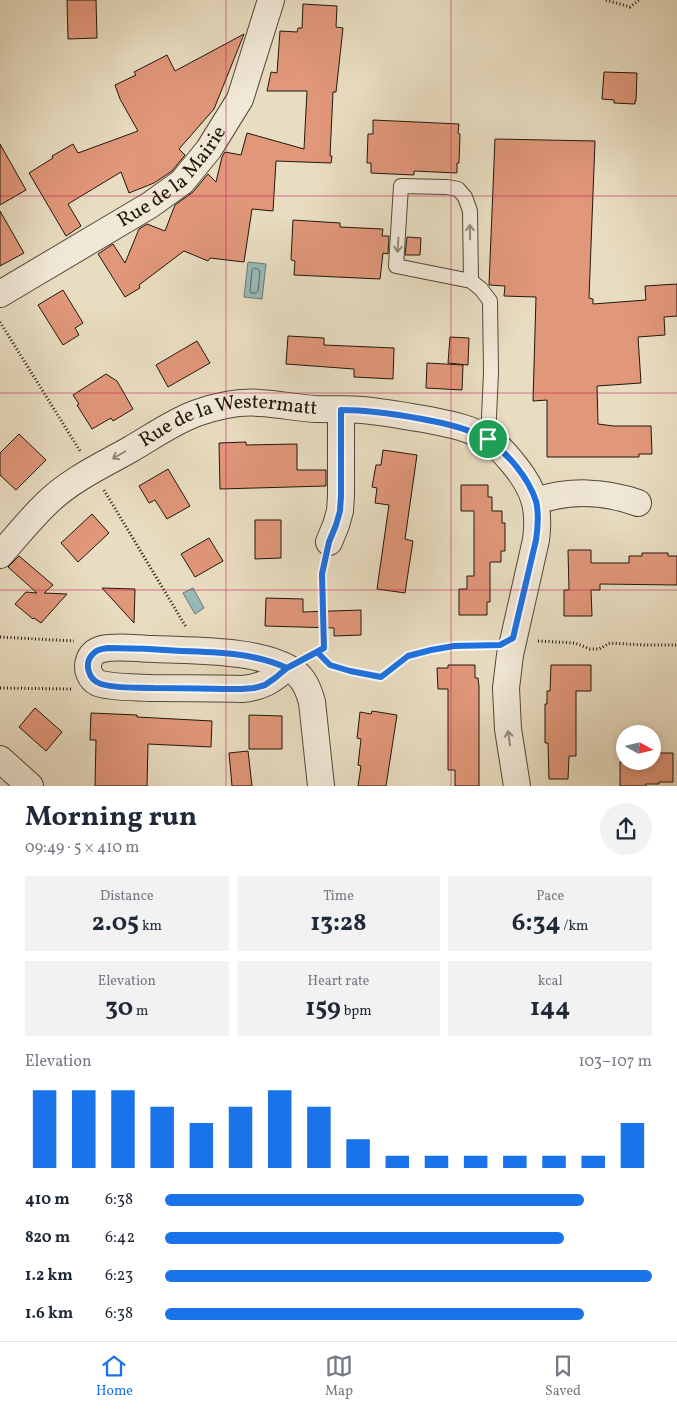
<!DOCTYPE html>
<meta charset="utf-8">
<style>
body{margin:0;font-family:Vollkorn,serif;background:#f2f2f3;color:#1f2937;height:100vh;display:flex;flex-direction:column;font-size:19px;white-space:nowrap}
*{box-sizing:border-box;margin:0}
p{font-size:16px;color:#747a83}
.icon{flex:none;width:28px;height:28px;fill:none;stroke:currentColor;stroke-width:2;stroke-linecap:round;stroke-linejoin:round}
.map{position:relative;height:786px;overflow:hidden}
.details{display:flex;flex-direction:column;background:#fff;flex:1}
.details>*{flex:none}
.needle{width:32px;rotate:98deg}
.controls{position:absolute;left:616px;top:725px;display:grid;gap:10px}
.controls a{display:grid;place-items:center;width:45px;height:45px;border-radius:50%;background:#fff;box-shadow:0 2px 8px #0003;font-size:25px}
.pin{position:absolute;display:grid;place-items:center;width:42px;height:42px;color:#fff;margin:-21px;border:2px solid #fff;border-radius:50%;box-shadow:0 1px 5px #0007}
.round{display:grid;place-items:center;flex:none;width:52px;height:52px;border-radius:26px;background:#f2f2f3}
.overview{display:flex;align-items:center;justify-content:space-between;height:85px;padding:0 25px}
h1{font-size:28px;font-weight:700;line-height:38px}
.stats{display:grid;grid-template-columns:repeat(3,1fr);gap:8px;height:85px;padding:5px 25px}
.stats div{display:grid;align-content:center;border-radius:0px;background:#f2f2f3;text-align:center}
.stats b{font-size:25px;font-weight:700}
.stats small{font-size:14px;font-weight:400}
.stats p{font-size:14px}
.chart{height:140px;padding:10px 25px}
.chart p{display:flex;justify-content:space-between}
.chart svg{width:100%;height:90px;margin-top:5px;stroke:#1a73e8;stroke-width:6}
ul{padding:0 25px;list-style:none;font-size:16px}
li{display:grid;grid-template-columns:80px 60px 1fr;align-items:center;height:38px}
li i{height:12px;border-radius:6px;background:#1a73e8}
.tabs{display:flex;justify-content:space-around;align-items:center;height:70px;border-top:1px solid #e0e1e3;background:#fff;font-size:14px;color:#747a83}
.tabs a{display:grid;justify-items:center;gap:2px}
.tabs .on{color:#1a73e8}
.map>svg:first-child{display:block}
.water{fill:#99baba;stroke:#697974}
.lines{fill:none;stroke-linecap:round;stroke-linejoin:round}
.shore{stroke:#5d6863;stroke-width:1}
.building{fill:#e1977a;stroke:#21170c}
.service-casing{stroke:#534839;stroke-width:16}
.minor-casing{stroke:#534839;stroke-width:28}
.path{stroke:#21170c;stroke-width:3;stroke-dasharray:1 2.5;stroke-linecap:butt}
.service{stroke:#f1e9d7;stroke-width:14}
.minor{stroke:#f1e9d7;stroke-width:26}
.oneway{stroke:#938a7c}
.route-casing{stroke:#fff;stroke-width:10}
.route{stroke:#1a73e8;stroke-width:6}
.grid{fill:none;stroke:#c2185b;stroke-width:1;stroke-opacity:0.55}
.labels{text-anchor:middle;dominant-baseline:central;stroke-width:4.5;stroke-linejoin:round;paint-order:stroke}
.street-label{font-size:20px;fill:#21170c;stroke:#f1e9d7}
</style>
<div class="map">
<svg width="677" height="786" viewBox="0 0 677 786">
<rect width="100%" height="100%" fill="#e9ddc1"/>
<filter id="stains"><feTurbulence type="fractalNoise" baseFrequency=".004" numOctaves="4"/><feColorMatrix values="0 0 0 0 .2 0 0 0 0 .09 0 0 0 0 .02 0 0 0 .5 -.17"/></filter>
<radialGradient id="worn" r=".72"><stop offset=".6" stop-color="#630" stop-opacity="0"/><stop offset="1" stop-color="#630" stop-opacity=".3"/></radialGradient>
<g class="water">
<path d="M248,262L266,264L262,299L244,297Z"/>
<path d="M193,588L204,608L195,614L183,593Z"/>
</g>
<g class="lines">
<path class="shore" d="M254,268L258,269L260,271L258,291L256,293H251L250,291L252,270Z"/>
</g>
<g class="building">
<path d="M67,0H96L97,38L68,39Z"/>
<path d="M303,4L337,6L336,27L343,28L336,92H333L330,156H332L331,163L276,161L273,211L252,209L244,262L210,258L208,261L184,251L139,285L140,288L125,297L98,254L113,244L125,263L139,229L147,224L165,231L175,205L193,192L208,174L216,182L222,157L225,152L241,155L247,133L304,149L307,91H267L271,72L277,73L280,31L297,32L298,28H302Z"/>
<path d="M244,34L214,109L179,149L185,155L172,171L154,183L129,193L121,172L68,204L81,226L66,236L29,173L53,158L52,156L73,144L78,153L138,131L120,99L115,85L136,75L134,72L167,55L175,71Z"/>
<path d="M604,72L637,73L636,101H635V104L614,103V100L602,99Z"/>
<path d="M373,120L459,124L458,133L460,134L459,163H457V173L414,171V175L371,173V163H367L368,134H373Z"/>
<path d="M495,139L595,141L589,298L593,299V304L646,300L645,286L677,284V316L664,317L665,335L638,337L641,383L597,386L598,424L614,426H651L652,454H639V457H547V400L533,401L536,297L504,296L505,286L489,285Z"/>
<path d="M0,144L26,190L0,205Z"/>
<path d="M0,211L24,253L0,266Z"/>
<path d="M293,220L340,223V227L383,229L382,236H389L388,254L383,253L380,279L294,275L295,261L291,260Z"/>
<path d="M407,237L421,238L420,255H405Z"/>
<path d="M63,290L83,323L75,328L79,335L63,345L38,305Z"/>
<path d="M288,336L324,338V345L394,348L393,379L354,377V369L286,364Z"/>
<path d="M450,337L469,338L468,365L448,363Z"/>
<path d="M197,341L210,363L168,387L156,365Z"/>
<path d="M427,363L463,365L462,390L426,388Z"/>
<path d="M106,374L117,381L133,409L113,421L111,418L92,429L77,405L79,404L73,395Z"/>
<path d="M19,434L46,460L16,490L0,475V453Z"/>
<path d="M246,442V445L297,444V470H326V486L220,489L219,443Z"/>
<path d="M383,450L417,455L405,539L413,541L405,593L377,589L389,505L375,503L377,488L372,487L376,465H381Z"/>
<path d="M168,469L190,506L167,519L155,500L149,503L139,486Z"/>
<path d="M461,485H488V497H492V511H502V523H505V551H501V562H490V602H487V615H459V589H467V576H474V511H461Z"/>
<path d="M92,514L109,533L78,562L61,543Z"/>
<path d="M255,520H281V558L255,559Z"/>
<path d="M209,538L223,561L195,577L181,554Z"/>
<path d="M568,550H591V563H629V556H642V553H668V556H677V585L600,584V590H591L592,616H564V590H569Z"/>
<path d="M19,556L53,585L44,593L67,594L41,623L34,618L33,619L15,604L26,592L37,593L8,567Z"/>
<path d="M102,588L135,589L134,623Z"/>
<path d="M266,598L303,599V612L361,610V635L334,636V628L265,626Z"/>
<path d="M448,665H475V678H478L479,686V786H455V770H448V689H438L437,668H448Z"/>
<path d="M551,665H591V691H576V756H569L568,779H549L548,743H545V704H547V691H550Z"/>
<path d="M35,708L62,732L46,751L19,727Z"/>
<path d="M372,711L397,715L386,786H358L361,766L358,765L361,739L357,738L360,712L371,714Z"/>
<path d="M91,713L137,715V717L212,721L211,747L148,744L147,786H95L96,740H90Z"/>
<path d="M249,715L282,716V749H249Z"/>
<path d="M248,751L252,786H232L229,753Z"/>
<path d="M652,753H673V782H659V784H646V786H620V762L652,761Z"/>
</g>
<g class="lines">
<g class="service-casing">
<path id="service" d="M471,281L470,211L465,197L458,189L447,187L401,186L396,266L471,281L481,289L490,301L491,372L488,439"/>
</g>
<g class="minor-casing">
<g id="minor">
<path id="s1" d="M0,294L150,205L182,182L209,149L240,99L271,0"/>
<path d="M536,501C569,490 605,491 638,503"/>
<path d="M329,542L336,525L340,511L341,496V410"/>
<path id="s2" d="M0,555C16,537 31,518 48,502C72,479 103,465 131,449C152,437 174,421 197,413C217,406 239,401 260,403C279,404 297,408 316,409C331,409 346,409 362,410C384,412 406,416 429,420C449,424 472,428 489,440C500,447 508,457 516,467C535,491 540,510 536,540L510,655L506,688L508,729L517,786"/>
<path d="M287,668C271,681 263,687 242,689C212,688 181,688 151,688C137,687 111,688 98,683C90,679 86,669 89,661C91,654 95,651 102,649C119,645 138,649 155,649C194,651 264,649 296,673C305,680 309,691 312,702L321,786"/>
<path d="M0,759L30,786"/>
</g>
</g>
<g class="path">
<path d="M606,0L630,7L639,0"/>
<path d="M0,322L80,451"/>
<path d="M104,490L186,627"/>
<path d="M0,637L74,641"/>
<path d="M538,641L575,643L590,649H599L610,643L644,645H677"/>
<path d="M316,652L324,648L322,574L324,564"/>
<path d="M317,652L330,665L350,671L381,677C390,671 401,659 410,655C434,645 463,646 489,645"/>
<path d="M0,688L71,689"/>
</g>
<use href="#service" class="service"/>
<use href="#minor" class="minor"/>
</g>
<defs><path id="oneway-shaft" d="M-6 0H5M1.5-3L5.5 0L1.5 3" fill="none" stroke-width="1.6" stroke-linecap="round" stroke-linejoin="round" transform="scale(1.25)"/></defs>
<g class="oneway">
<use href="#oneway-shaft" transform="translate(470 232) rotate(-91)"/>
<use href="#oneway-shaft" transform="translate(398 245) rotate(93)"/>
<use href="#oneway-shaft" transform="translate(119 455) rotate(150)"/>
<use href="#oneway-shaft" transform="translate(509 738) rotate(-98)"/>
</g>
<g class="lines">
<g class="route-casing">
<path id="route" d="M488,439C467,428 445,423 422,419C395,414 369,410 341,410V496L340,511L336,525L329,542L322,574L324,648L287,668C254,653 217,652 181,651C157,649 132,648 108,648C103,649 97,649 94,653C83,662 88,680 101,684C117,689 137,687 154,688C183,688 213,689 242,689L254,688L265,685L275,678L287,668L317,652L330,665L350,671L381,677L408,656L431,650L454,646L500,645L513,638L536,540C538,527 539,514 536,501C528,477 508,454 488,439"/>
</g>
<use href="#route" class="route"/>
</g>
<path class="grid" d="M226,0V786M451,0V786M0,196H677M0,393H677M0,590H677"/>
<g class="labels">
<g class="street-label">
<text stroke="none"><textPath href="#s1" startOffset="210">Rue de la Mairie</textPath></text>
<text stroke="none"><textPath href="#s2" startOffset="275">Rue de la Westermatt</textPath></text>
</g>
</g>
<rect width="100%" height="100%" filter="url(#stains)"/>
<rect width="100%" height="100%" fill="url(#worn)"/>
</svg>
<div class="controls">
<a><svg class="needle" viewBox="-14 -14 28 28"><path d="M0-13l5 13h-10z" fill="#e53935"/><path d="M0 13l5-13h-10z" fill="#747a83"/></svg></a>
</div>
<div class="pin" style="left:488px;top:439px;background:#1e9e55"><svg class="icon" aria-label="arrive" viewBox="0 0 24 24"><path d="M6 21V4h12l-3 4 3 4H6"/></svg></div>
</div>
<section class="details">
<div class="overview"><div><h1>Morning run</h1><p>09:49 · 5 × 410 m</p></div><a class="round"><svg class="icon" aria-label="share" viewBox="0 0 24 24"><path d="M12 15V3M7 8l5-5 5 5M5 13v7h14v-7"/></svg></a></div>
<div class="stats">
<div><p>Distance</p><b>2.05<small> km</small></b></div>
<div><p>Time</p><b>13:28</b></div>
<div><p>Pace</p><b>6:34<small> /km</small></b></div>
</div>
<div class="stats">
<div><p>Elevation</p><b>30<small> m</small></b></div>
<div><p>Heart rate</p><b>159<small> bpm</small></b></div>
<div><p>kcal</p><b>144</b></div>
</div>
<div class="chart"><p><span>Elevation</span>103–107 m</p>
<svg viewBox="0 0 160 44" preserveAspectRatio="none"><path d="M5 44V6M15 44V6M25 44V6M35 44V14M45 44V22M55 44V14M65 44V6M75 44V14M85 44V30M95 44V38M105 44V38M115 44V38M125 44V38M135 44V38M145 44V38M155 44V22"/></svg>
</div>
<ul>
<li><b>410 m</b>6:38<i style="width:86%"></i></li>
<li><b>820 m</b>6:42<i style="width:82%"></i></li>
<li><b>1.2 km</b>6:23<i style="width:100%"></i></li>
<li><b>1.6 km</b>6:38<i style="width:86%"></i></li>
</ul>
</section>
<nav class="tabs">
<a class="on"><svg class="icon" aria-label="home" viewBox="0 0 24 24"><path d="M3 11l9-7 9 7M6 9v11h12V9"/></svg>Home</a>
<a><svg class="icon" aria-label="map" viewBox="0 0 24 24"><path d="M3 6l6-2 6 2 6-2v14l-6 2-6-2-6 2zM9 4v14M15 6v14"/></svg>Map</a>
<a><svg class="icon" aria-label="saved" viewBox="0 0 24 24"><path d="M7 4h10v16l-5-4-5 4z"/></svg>Saved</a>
</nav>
